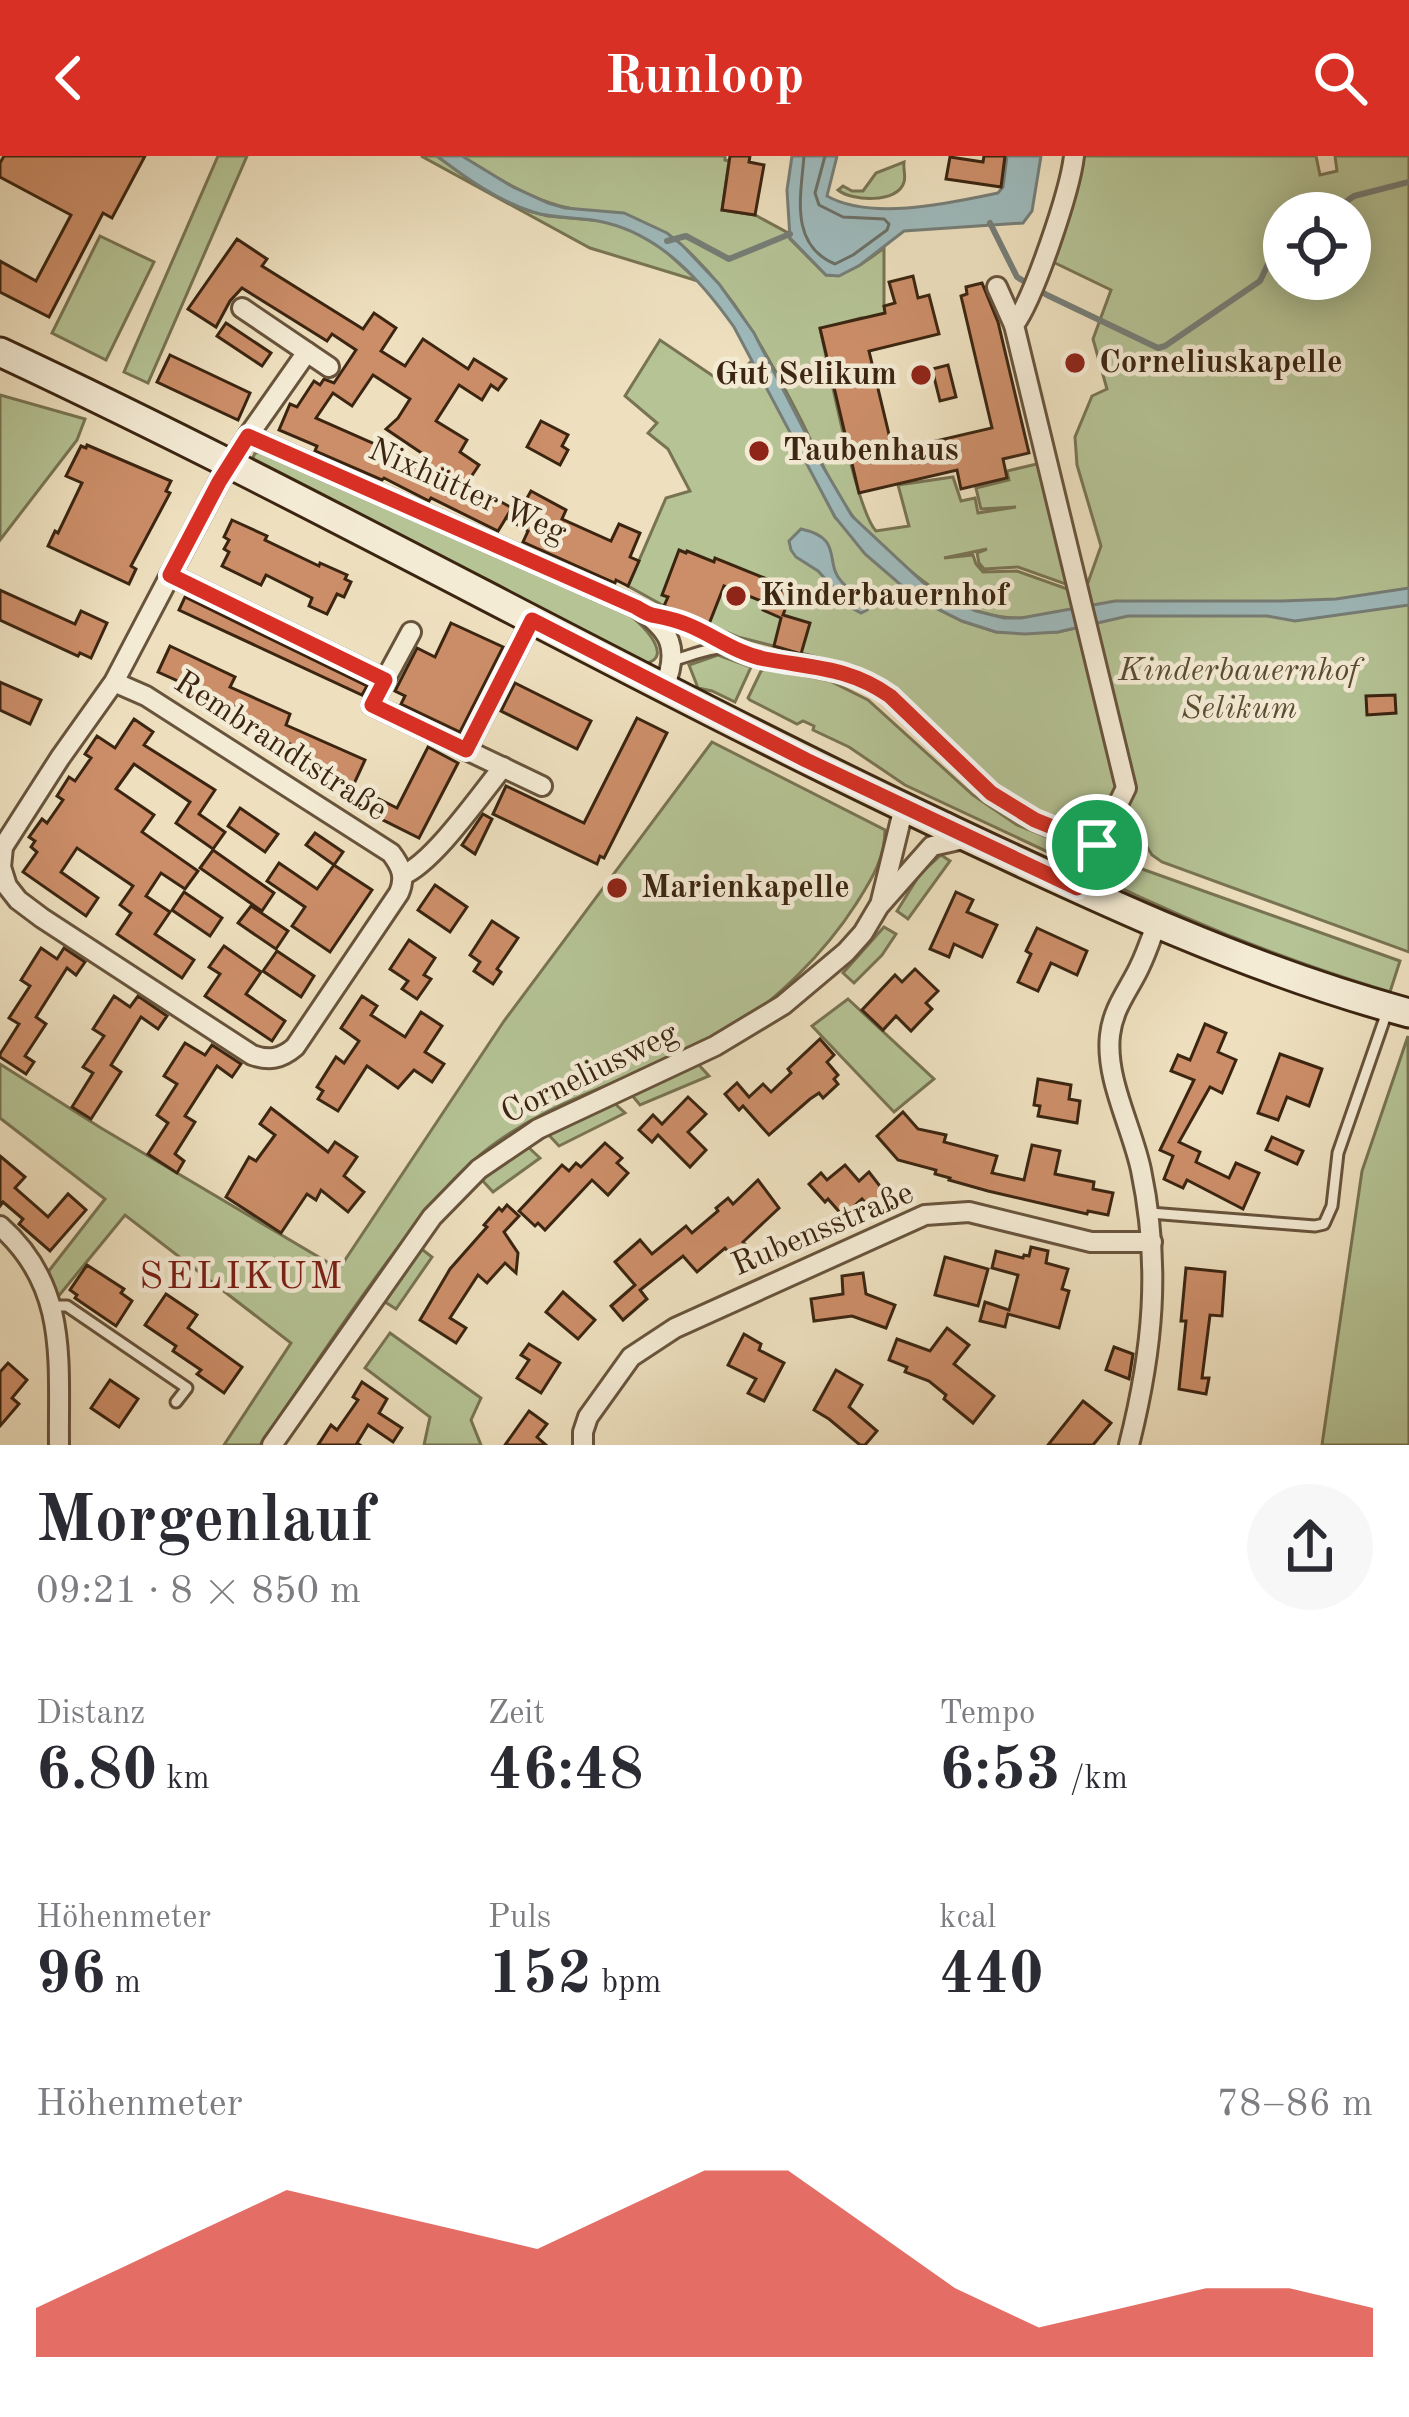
<!DOCTYPE html>
<html lang="de">
<meta charset="utf-8">
<style>
body{margin:0;font-family:"Old Standard TT",serif;background:#f7f7f7;color:#2b2b33;height:100vh;display:flex;flex-direction:column;font-size:45px;white-space:nowrap}
*{box-sizing:border-box;margin:0}
p{font-size:39px;color:#7c7c81}
.icon{flex:none;width:66px;height:66px;fill:none;stroke:currentColor;stroke-width:2;stroke-linecap:round;stroke-linejoin:round}
.map{position:relative;height:1289px;overflow:hidden}
.sheet{display:flex;flex-direction:column;background:#fff;flex:1}
.sheet>*{flex:none}
.tools{position:absolute;left:1263px;top:36px;display:grid;gap:24px}
.tools a{display:grid;place-items:center;width:108px;height:108px;border-radius:50%;background:#fff;box-shadow:0 6px 30px #0003;font-size:60px}
.pin{position:absolute;display:grid;place-items:center;width:102px;height:102px;color:#fff;margin:-51px;border:6px solid #fff;border-radius:50%;box-shadow:0 3px 12px #0007}
.round{display:grid;place-items:center;flex:none;width:126px;height:126px;border-radius:63px;background:#f7f7f7}
.headline{display:flex;align-items:center;justify-content:space-between;height:204px;padding:0 36px}
h1{font-size:66px;font-weight:600;line-height:90px}
.stats{display:grid;grid-template-columns:repeat(3,1fr);gap:18px;height:204px;padding:12px 36px}
.stats div{display:grid;align-content:center}
.stats b{font-size:60px;font-weight:600}
.stats small{font-size:33px;font-weight:400}
.stats p{font-size:33px}
.chart{height:336px;padding:24px 36px}
.chart p{display:flex;justify-content:space-between}
.chart svg{width:100%;height:216px;margin-top:12px;fill:#d93025;opacity:.7}
header{display:flex;justify-content:space-between;align-items:center;height:156px;padding:0 36px;background:#d93025;color:#fff;font-size:54px;font-weight:600}
.map>svg:first-child{display:block}
.green{fill:#b5c395;stroke:#787453;stroke-width:3;fill-rule:evenodd}
.water{fill:#9ebabc;stroke:#767e78;stroke-width:3}
.lines{fill:none;stroke-linecap:round;stroke-linejoin:round}
.shore{stroke:#6c7066;stroke-width:3}
.stream{stroke:#767e78;stroke-width:6}
.building{fill:#cc8e69;stroke:#3b2511;stroke-width:3;fill-rule:evenodd}
.service-casing{stroke:#68543c;stroke-width:15}
.minor-casing{stroke:#68543c;stroke-width:24}
.secondary-casing{stroke:#3b2511;stroke-width:33}
.service{stroke:#f4ebd5;stroke-width:9}
.minor{stroke:#f4ebd5;stroke-width:18}
.secondary{stroke:#f4ebd5;stroke-width:27}
.route-casing{stroke:#fff;stroke-width:24}
.route{stroke:#d93025;stroke-width:15}
.poi-dot{fill:#8f2418;stroke:#f4ebd5;stroke-width:4.5}
.labels{text-anchor:middle;dominant-baseline:central;stroke-width:9;stroke-linejoin:round;paint-order:stroke}
.poi-label{font-size:33px;font-weight:bold;fill:#3b2511;stroke:#f4ebd5;text-anchor:start}
.street-label{font-size:33px;fill:#3b2511;stroke:#f4ebd5}
.park-label{font-size:33px;font-style:italic;fill:#5a4c32;stroke:#f4ebd5}
.quarter-label{font-size:39px;letter-spacing:3px;fill:#7a1f14;stroke:#f4ebd5}
</style>
<header><svg class="icon" aria-label="back" viewBox="0 0 24 24"><path d="M15 5l-7 7 7 7"/></svg>Runloop<svg class="icon" aria-label="search" viewBox="0 0 24 24"><circle cx="10" cy="10" r="6"/><path d="M15 15l6 6"/></svg></header>
<div class="map">
<svg width="1409" height="1289" viewBox="0 0 1409 1289">
<rect width="100%" height="100%" fill="#eee0bf"/>
<filter id="stains"><feTurbulence type="fractalNoise" baseFrequency=".00167" numOctaves="4"/><feColorMatrix values="0 0 0 0 .2 0 0 0 0 .09 0 0 0 0 .02 0 0 0 .5 -.17"/></filter>
<radialGradient id="worn" r=".72"><stop offset=".6" stop-color="#630" stop-opacity="0"/><stop offset="1" stop-color="#630" stop-opacity=".3"/></radialGradient>
<g class="green">
<path d="M218,0H247L148,227L124,216Z"/>
<path d="M421,0H437L467,22L529,55L548,60L603,65L629,73L662,92L698,125L590,92Z"/>
<path d="M462,0H725V4L729,5L722,54L755,59L790,78V83L826,119C849,120 866,105 884,92V150L887,162H861L820,173C829,211 856,354 876,375L909,370L898,329L953,321L961,345L975,342L978,357L1016,351L981,353L976,332L1009,324L1007,315L1041,307L1071,430L1018,411L984,413L979,407L977,397L987,393L944,402L973,399L976,408L983,416L1017,415L1070,434L1085,435L1101,390L1077,309L1075,281L1092,240L1107,233L1093,183L1111,134L1051,105L1080,0H1316L1320,19L1337,15L1335,0H1409V796L1162,706L1152,699L1142,683H1133L1134,690L1127,695L1031,654L996,631L884,525L856,511L738,481L664,450L628,430L666,342L690,335L668,293L648,277L657,267L625,240L660,184L719,224L726,217L736,222L753,203L835,361L916,442L962,465L996,476H1058L1080,471L1075,453C1052,457 1026,465 1003,461C953,454 915,421 880,387C871,379 861,372 854,362C832,333 818,299 802,266C769,202 735,135 679,87C643,56 593,62 550,47C519,36 489,18 462,0ZM1284,57H1350V123H1284Z"/>
<path d="M904,6C903,13 906,20 904,26C898,48 851,45 838,34L843,30L852,35H863L876,17Z"/>
<path d="M100,80L154,106L106,204L52,177Z"/>
<path d="M0,239L85,263L77,284L0,384Z"/>
<path d="M263,296L631,460C645,471 678,506 639,508L255,310L252,304L255,297Z"/>
<path d="M718,499L751,511L735,546L712,535L698,532L689,509Z"/>
<path d="M766,512L830,525L868,544L973,639L1017,669L1085,696L1078,710L905,629L849,591L813,574L814,570L803,565L797,568L750,544L748,542L761,515Z"/>
<path d="M712,586L885,674C885,703 871,724 856,748C826,795 774,848 726,876C644,922 545,941 474,1004C444,1030 420,1062 396,1094C348,1157 305,1224 260,1289H224L291,1187L125,1059L57,1142L48,1116L105,1043L0,962V908L101,972L339,1113L504,865Z"/>
<path d="M1100,698L1400,805L1390,836C1287,805 1189,766 1092,718Z"/>
<path d="M941,699L950,705L908,763L897,755L920,718Z"/>
<path d="M884,771L896,778L882,799L854,827L843,817Z"/>
<path d="M848,843L934,923L894,956L812,870Z"/>
<path d="M1408,880L1409,1289H1322L1362,1015Z"/>
<path d="M698,908L709,920L640,949L631,938Z"/>
<path d="M612,945L625,957L559,990L546,976Z"/>
<path d="M526,989L540,1002L493,1036L481,1023Z"/>
<path d="M419,1091L432,1101L396,1153L382,1144Z"/>
<path d="M390,1177L481,1242L471,1264L481,1289H424L430,1261L365,1212Z"/>
</g>
<g class="water">
<path d="M437,0H462L513,31L548,47L565,52L624,57L667,77L682,89L719,128L754,177L822,309L852,360L929,432L976,455L1004,462H1021L1115,445H1281L1336,443L1409,432V449L1295,465L1267,460H1128L1058,476L1025,478L996,476L962,465L916,442L865,398L835,361L734,171C702,126 663,81 607,67C583,60 558,64 533,56C498,45 466,22 437,0Z"/>
<path d="M792,0H837L827,40C871,65 950,47 998,37L1003,31L1007,0H1041L1032,55L1023,67L904,75L860,109L839,120L826,119L790,82L787,34Z"/>
<path d="M801,373C844,382 824,406 841,425C851,437 862,438 867,454L861,457L852,452L818,415L796,401L791,394L789,385Z"/>
</g>
<g class="lines">
<path class="shore" d="M804,0C801,39 789,89 835,108L853,99L887,74L889,68L884,63L843,61L819,49L815,37L825,0"/>
<g class="stream">
<path d="M1330,57L1354,40L1409,26"/>
<path d="M990,67L1017,121L1047,139L1158,192L1165,190L1260,125L1270,104L1284,88"/>
<path d="M667,85L686,80L729,103L790,78"/>
</g>
</g>
<g class="building">
<path d="M4,0H145L112,62L103,57L49,161L0,136V105L36,125L71,59L0,21V7Z"/>
<path d="M730,0H750L749,6L764,9L755,59L722,54Z"/>
<path d="M984,0H1005L1001,31L946,23L950,1L983,6Z"/>
<path d="M237,83L267,103L262,110L363,173L374,157L396,172L381,195L405,210L423,183L468,213L474,203L506,223L498,234L491,229L482,244L459,229L436,265L467,284L460,296L479,309L467,327L512,352L498,375L431,342L429,345L384,322L382,324L315,295L317,290L279,274L290,248L297,251L314,225L320,229L324,223L334,227L356,194L332,178L327,185L242,132L230,145L216,171L188,153ZM373,219L410,243L398,262L386,273L423,298L418,307L316,262L333,237L352,250Z"/>
<path d="M913,120L918,142L929,139L939,178L869,195L893,295L992,272L961,140L967,138L966,131L982,127L998,166L1029,297L1003,303L1007,322L961,333L957,314L859,337L820,172L885,157L884,150L895,147L889,126Z"/>
<path d="M226,167L271,197L262,210L217,180Z"/>
<path d="M170,199L250,237L238,264L157,226Z"/>
<path d="M948,209L956,241L940,245L932,213Z"/>
<path d="M541,265L568,279L562,290L568,294L560,309L527,291Z"/>
<path d="M87,289L171,325L166,335L170,337L131,410L136,413L129,428L48,390L55,375L58,377L82,327L66,320L81,290L86,292Z"/>
<path d="M531,335L566,354L562,363L611,385L619,368L640,377L630,401L639,405L628,430L616,424L615,427L523,386L528,375L506,362L515,347L522,351Z"/>
<path d="M232,364L267,380L265,384L319,410L320,407L347,419L345,423L351,426L344,441L337,438L327,458L309,450L312,442L266,419L261,429L222,410L229,396L224,393L229,384L224,381Z"/>
<path d="M679,394L686,397L687,395L714,406L715,402L767,423L790,440L783,459L810,467L801,498L774,490L781,462L763,454L766,447L724,430L709,468L664,450L668,441L662,439Z"/>
<path d="M0,434L75,468L81,455L107,467L91,502L80,497L78,500L0,464Z"/>
<path d="M185,441L367,530L362,539L179,454Z"/>
<path d="M451,467L503,491L460,576L401,548L405,540L395,535L417,492L435,501Z"/>
<path d="M170,490L235,521L230,531L290,558L286,569L365,604L353,630L307,609L312,598L233,562L238,552L158,516Z"/>
<path d="M0,526L41,544L30,568L0,554Z"/>
<path d="M515,527L591,565L577,593L501,555Z"/>
<path d="M1395,539L1396,557L1367,559L1366,540Z"/>
<path d="M637,562L667,577L604,702L600,700L597,708L493,658L506,630L584,667Z"/>
<path d="M134,563L153,576L144,589L215,634L199,658L225,676L213,693L176,667L190,646L134,608L116,633L154,659L142,676L198,715L185,733L161,717L146,740L170,756L155,778L194,804L182,822L117,778L131,757L120,749L133,730L77,692L61,716L98,742L86,760L23,716L37,696L31,691L35,685L29,681L42,663L47,667L63,644L57,640L69,621L75,625L91,602L85,598L97,580L115,592Z"/>
<path d="M428,591L458,607L419,682L363,654L371,639L397,652Z"/>
<path d="M240,652L278,678L265,696L228,670Z"/>
<path d="M483,658L492,663L475,698L462,689Z"/>
<path d="M315,677L343,696L334,709L306,689Z"/>
<path d="M213,694L274,737L262,755L200,712Z"/>
<path d="M279,707L317,733L334,709L372,734L330,796L292,770L305,751L267,725Z"/>
<path d="M435,729L467,751L450,776L418,754Z"/>
<path d="M184,736L222,762L210,780L172,754Z"/>
<path d="M956,736L973,744L967,756L997,769L982,801L954,788L949,801L930,793Z"/>
<path d="M251,750L288,775L276,793L238,767Z"/>
<path d="M492,765L518,782L497,813L501,816L493,828L474,815L480,806L470,799Z"/>
<path d="M1037,772L1087,795L1077,819L1051,807L1038,835L1018,826L1031,798L1026,795Z"/>
<path d="M409,784L435,802L424,819L431,823L417,843L402,833L408,825L390,813Z"/>
<path d="M224,790L261,816L246,838L285,865L272,885L205,840L220,818L209,811Z"/>
<path d="M41,792L57,803L64,792L85,806L76,819L67,812L36,861L46,868L25,900L34,906L26,918L0,901V898L19,868L9,862L30,830L21,824Z"/>
<path d="M277,795L314,820L301,841L263,815Z"/>
<path d="M915,813L938,835L926,847L932,853L911,875L896,860L883,874L862,854L895,819L902,826Z"/>
<path d="M114,840L130,851L138,840L167,860L158,873L141,861L111,909L121,916L91,963L72,951L93,917L83,911L104,880L93,873Z"/>
<path d="M362,840L377,850L371,859L405,881L421,856L442,870L425,896L444,908L432,926L414,914L398,932L367,910L338,955L318,943L323,935L317,931L336,901L344,907L359,885L341,872Z"/>
<path d="M1205,868L1226,877L1218,896L1236,904L1222,937L1210,931L1179,986L1200,996L1196,1006L1229,1022L1236,1007L1259,1017L1243,1053L1187,1024L1183,1032L1164,1023L1173,1000L1160,994L1194,924L1171,915L1178,899L1190,904Z"/>
<path d="M820,883L834,899L827,906L838,919L834,923L838,928L823,942L819,937L810,943L769,979L743,950L739,954L725,938L737,927L749,941L763,928L771,936L791,917L788,913Z"/>
<path d="M185,887L205,899L212,889L241,908L232,921L217,910L185,960L195,966L175,998L184,1005L177,1017L148,998L168,967L157,959L177,928L164,920Z"/>
<path d="M1280,898L1322,913L1309,950L1287,941L1278,964L1258,957Z"/>
<path d="M1038,923L1071,929L1069,943L1080,945L1077,967L1038,960L1040,950L1034,949Z"/>
<path d="M688,941L706,958L688,976L706,994L690,1011L658,979L652,986L639,974L653,959L662,968Z"/>
<path d="M271,952L328,996L335,986L357,1001L344,1020L364,1036L348,1056L321,1034L316,1044L307,1038L281,1077L226,1041L249,1001L256,1005L275,979L260,968Z"/>
<path d="M903,956L918,973L946,979L944,986L997,1000L992,1017L1024,1024L1032,989L1060,995L1055,1018L1094,1026L1093,1033L1113,1037L1108,1059L1088,1055L1087,1058L988,1035L949,1024L950,1022L935,1018L936,1014L898,1004L877,980Z"/>
<path d="M1272,981L1303,995L1297,1008L1266,994Z"/>
<path d="M605,987L622,1002L617,1007L628,1017L608,1039L592,1024L545,1074L538,1067L535,1070L519,1055L562,1009L569,1015L576,1007L581,1011Z"/>
<path d="M0,1000L25,1021L15,1032L48,1061L68,1038L86,1054L50,1095L19,1068L23,1063L3,1046L0,1050Z"/>
<path d="M845,1009L859,1025L869,1016L890,1043L874,1057L862,1043L843,1060L828,1043L825,1046L809,1028L821,1017L827,1024Z"/>
<path d="M758,1024L779,1052L743,1086L754,1099L741,1110L725,1092L697,1116L683,1100L640,1134L647,1143L623,1164L611,1150L635,1129L615,1106L640,1084L652,1098L686,1070L692,1077L718,1055L716,1052L728,1042L733,1048Z"/>
<path d="M507,1049L519,1060L504,1076L518,1097L516,1117L505,1107L487,1127L478,1119L450,1162L466,1172L456,1187L420,1164L450,1113L487,1071L484,1069L499,1052L502,1055Z"/>
<path d="M1031,1091L1048,1095L1046,1107L1068,1113L1062,1133L1069,1135L1059,1172L1008,1158L1005,1171L980,1165L985,1146L1009,1154L1018,1119L992,1112L996,1095L1023,1102L1024,1099L1029,1100Z"/>
<path d="M945,1101L988,1113L978,1150L935,1139Z"/>
<path d="M87,1109L124,1133L121,1137L132,1145L116,1170L75,1142L77,1139L70,1134Z"/>
<path d="M1186,1112L1225,1116L1222,1160L1210,1159L1202,1222H1209L1206,1238L1179,1233L1186,1165H1181Z"/>
<path d="M863,1117L866,1138L895,1149L886,1172L852,1160L814,1165L811,1143L843,1138L842,1120Z"/>
<path d="M563,1136L595,1164L578,1183L546,1156Z"/>
<path d="M166,1138L197,1159L188,1172L242,1211L224,1237L197,1218L201,1214L173,1195L176,1190L145,1169Z"/>
<path d="M947,1172L969,1189L954,1208L994,1240L973,1267L944,1243L946,1239L929,1225L905,1216L907,1211L889,1204L897,1183L930,1195Z"/>
<path d="M744,1178L761,1188L759,1194L784,1207L764,1245L748,1237L756,1223L728,1209Z"/>
<path d="M529,1188L560,1207L541,1237L517,1222L529,1204L521,1199Z"/>
<path d="M1114,1191L1133,1198L1129,1223L1106,1214Z"/>
<path d="M8,1207L27,1224L12,1242L19,1248L0,1270V1216Z"/>
<path d="M836,1214L862,1229L849,1251L877,1275L865,1289H860L829,1263L814,1254Z"/>
<path d="M110,1224L138,1243L119,1271L91,1252Z"/>
<path d="M362,1226L387,1243L379,1257L402,1272L393,1286L368,1269L357,1287L360,1289H318L331,1269L337,1274L358,1244L353,1241Z"/>
<path d="M1083,1245L1111,1267L1093,1289H1048Z"/>
<path d="M529,1255L547,1268L537,1281L546,1289H505Z"/>
</g>
<g class="lines">
<g class="service-casing">
<g id="service">
<path d="M654,463C679,461 705,477 726,491"/>
<path d="M674,504C690,500 713,490 729,492C741,493 753,501 765,503C810,512 851,512 890,540L991,637L1035,664L1097,689"/>
<path d="M1150,1057L1315,1070L1324,1068L1332,1050L1338,997L1387,856"/>
<path d="M50,1150H67L187,1232L176,1246"/>
</g>
</g>
<g class="minor-casing">
<g id="minor">
<path d="M1074,0C1070,35 1034,142 1014,169L1126,632L1077,732"/>
<path d="M997,131L1014,169"/>
<path d="M242,152L329,211"/>
<path d="M307,196L248,280L636,451C671,474 680,492 664,532"/>
<path d="M170,419L385,524L411,476"/>
<path d="M385,524L372,549L542,630"/>
<path d="M114,526L146,540L391,697C401,710 406,721 399,737L295,891C281,903 269,905 252,899L42,762L18,744L7,730L1,711L3,691L60,602L114,526L219,326L248,280"/>
<path d="M466,594L532,464"/>
<path d="M403,719C434,706 480,639 503,611"/>
<path d="M881,745L904,651"/>
<path d="M0,1070C69,1131 58,1205 59,1289"/>
<path d="M272,1289L432,1061L479,1013L538,973L715,890L783,849L846,796L863,777L879,750L932,690L968,682"/>
<path d="M583,1289V1276L588,1261L631,1201L675,1172L925,1059L969,1056L1091,1086H1152"/>
<path d="M1129,1289C1153,1194 1161,1110 1141,1014C1132,971 1105,923 1110,879C1113,852 1128,835 1139,812C1146,798 1151,783 1156,769"/>
</g>
</g>
<g class="secondary-casing">
<path id="secondary" d="M0,196C317,344 622,518 939,668C1092,740 1245,813 1409,857"/>
</g>
<use href="#service" class="service"/>
<use href="#minor" class="minor"/>
<use href="#secondary" class="secondary"/>
</g>
<g class="lines">
<g class="route-casing">
<path id="route" d="M248,280L636,451C654,462 652,458 670,463C704,471 730,496 765,503C812,512 849,511 890,540L991,637L1035,664L1097,689L1077,732L806,604L532,464L466,594L372,549L385,524L170,419L219,326Z"/>
</g>
<use href="#route" class="route"/>
</g>
<g class="poi-dot">
<circle cx="1075" cy="207" r="12"/>
<circle cx="921" cy="219" r="12"/>
<circle cx="759" cy="295" r="12"/>
<circle cx="736" cy="440" r="12"/>
<circle cx="617" cy="732" r="12"/>
</g>
<g class="labels">
<g class="poi-label">
<text x="1099" y="207">Corneliuskapelle</text>
<text x="897" y="219" text-anchor="end">Gut Selikum</text>
<text x="783" y="295">Taubenhaus</text>
<text x="760" y="440">Kinderbauernhof</text>
<text x="641" y="732">Marienkapelle</text>
</g>
<g class="street-label">
<text transform="translate(467 336) rotate(24)">Nixhütter Weg</text>
<text transform="translate(280 591) rotate(33)">Rembrandtstraße</text>
<text transform="translate(590 918) rotate(-26)">Corneliusweg</text>
<text transform="translate(823 1074) rotate(-23)">Rubensstraße</text>
</g>
<g class="park-label">
<text x="1239" y="515">Kinderbauernhof<tspan x="1239" dy="38">Selikum</tspan></text>
</g>
<g class="quarter-label">
<text x="242" y="1121">SELIKUM</text>
</g>
</g>
<rect width="100%" height="100%" filter="url(#stains)"/>
<rect width="100%" height="100%" fill="url(#worn)"/>
</svg>
<div class="tools">
<a><svg class="icon" aria-label="locate" viewBox="0 0 24 24"><circle cx="12" cy="12" r="6"/><path d="M12 2v4M12 18v4M2 12h4M18 12h4"/></svg></a>
</div>
<div class="pin" style="left:1097px;top:689px;background:#1e9e55"><svg class="icon" aria-label="arrive" viewBox="0 0 24 24"><path d="M6 21V4h12l-3 4 3 4H6"/></svg></div>
</div>
<section class="sheet">
<div class="headline"><div><h1>Morgenlauf</h1><p>09:21 · 8 × 850 m</p></div><a class="round"><svg class="icon" aria-label="share" viewBox="0 0 24 24"><path d="M12 15V3M7 8l5-5 5 5M5 13v7h14v-7"/></svg></a></div>
<div class="stats">
<div><p>Distanz</p><b>6.80<small> km</small></b></div>
<div><p>Zeit</p><b>46:48</b></div>
<div><p>Tempo</p><b>6:53<small> /km</small></b></div>
</div>
<div class="stats">
<div><p>Höhenmeter</p><b>96<small> m</small></b></div>
<div><p>Puls</p><b>152<small> bpm</small></b></div>
<div><p>kcal</p><b>440</b></div>
</div>
<div class="chart"><p><span>Höhenmeter</span>78–86 m</p>
<svg viewBox="0 0 160 44" preserveAspectRatio="none"><path d="M0 44V34L10 26L20 18L30 10L40 14L50 18L60 22L70 14L80 6L90 6L100 18L110 30L120 38L130 34L140 30L150 30L160 34V44z"/></svg>
</div>
</section>
